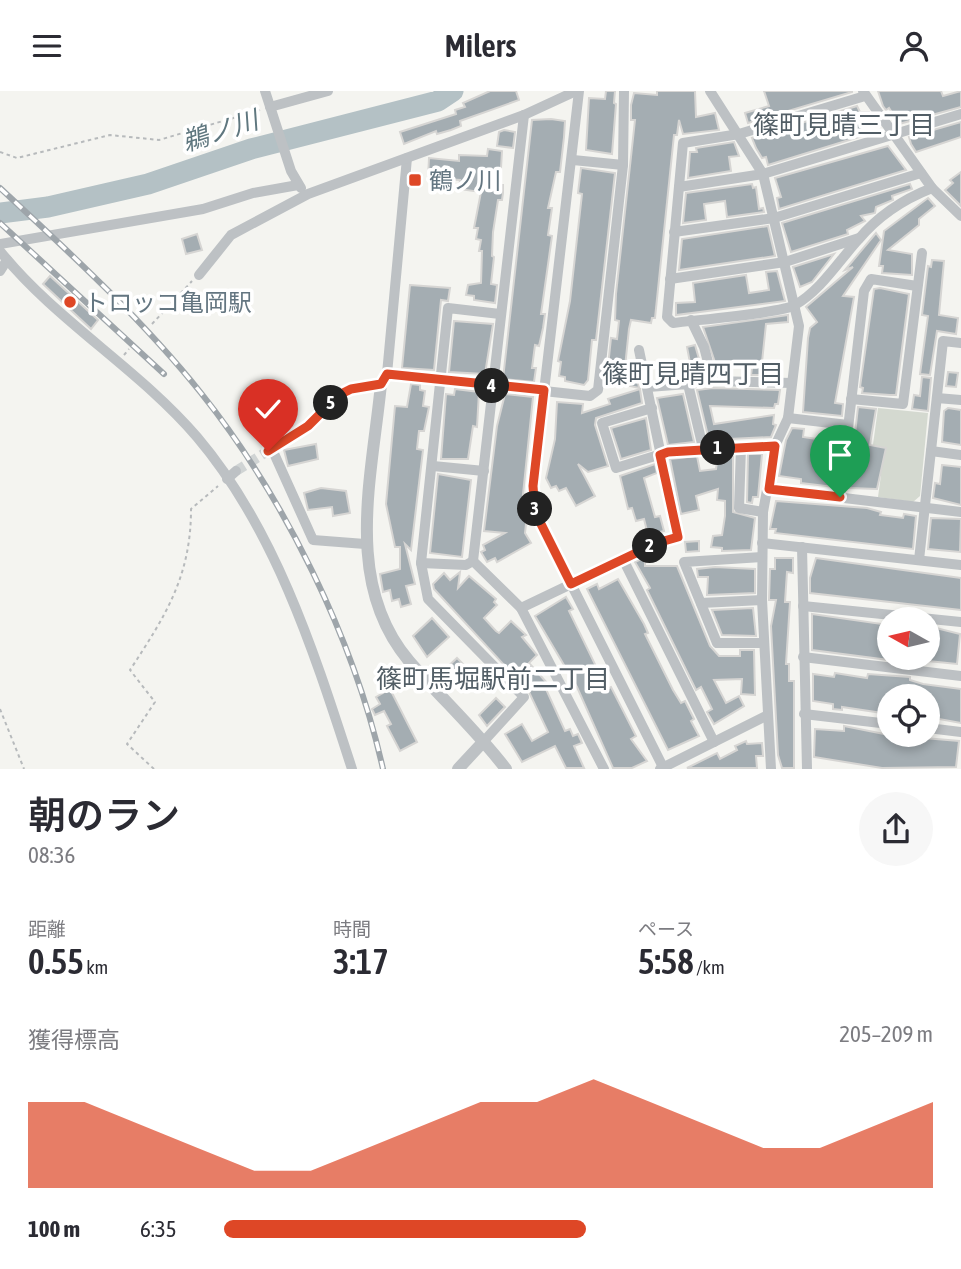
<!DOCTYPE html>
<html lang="ja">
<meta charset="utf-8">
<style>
body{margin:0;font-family:"Asap Condensed","Noto Sans JP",sans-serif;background:#f7f7f7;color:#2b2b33;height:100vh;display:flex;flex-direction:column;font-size:26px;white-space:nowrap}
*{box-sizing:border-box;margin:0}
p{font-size:23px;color:#7c7c81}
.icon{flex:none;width:38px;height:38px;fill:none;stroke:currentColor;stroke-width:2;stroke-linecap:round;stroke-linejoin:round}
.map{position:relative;height:678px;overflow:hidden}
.drawer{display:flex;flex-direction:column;background:#fff;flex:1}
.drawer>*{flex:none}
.needle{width:46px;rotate:278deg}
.fabs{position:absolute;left:877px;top:516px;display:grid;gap:14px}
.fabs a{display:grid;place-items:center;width:63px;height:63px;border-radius:50%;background:#fff;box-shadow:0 4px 10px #0003;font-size:35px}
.pin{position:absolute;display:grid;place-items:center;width:60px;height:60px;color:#fff;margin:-72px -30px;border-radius:50% 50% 50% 0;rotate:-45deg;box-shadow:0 0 7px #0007}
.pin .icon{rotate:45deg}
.km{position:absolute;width:35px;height:35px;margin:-18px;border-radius:50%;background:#222;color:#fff;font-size:19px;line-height:35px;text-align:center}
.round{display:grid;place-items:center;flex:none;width:74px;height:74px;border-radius:37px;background:#f7f7f7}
.summary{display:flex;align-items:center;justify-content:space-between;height:119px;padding:0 28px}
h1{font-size:38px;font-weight:600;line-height:52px}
.figures{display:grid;grid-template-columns:repeat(3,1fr);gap:10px;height:119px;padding:7px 28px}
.figures div{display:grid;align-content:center}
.figures b{font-size:35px;font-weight:600}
.figures small{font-size:19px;font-weight:400}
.figures p{font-size:19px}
.chart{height:196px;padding:14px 28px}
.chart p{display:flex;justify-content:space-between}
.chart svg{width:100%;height:126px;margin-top:7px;fill:#de4726;opacity:.7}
ul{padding:0 28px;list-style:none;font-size:23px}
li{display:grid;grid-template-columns:112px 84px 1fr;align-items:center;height:52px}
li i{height:18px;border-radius:9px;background:#de4726}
header{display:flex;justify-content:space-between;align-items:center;height:91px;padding:0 28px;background:#fff;font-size:32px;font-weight:600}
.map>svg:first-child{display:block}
.green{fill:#d4d9d0}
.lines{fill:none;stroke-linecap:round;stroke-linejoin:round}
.river{stroke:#b4c1c5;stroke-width:21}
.building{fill:#a4adb2;stroke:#d6d5d3;stroke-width:2}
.minor-tunnel{stroke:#d0d4d4;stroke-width:10;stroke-dasharray:10 5;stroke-linecap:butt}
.path{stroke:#b7babc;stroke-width:2;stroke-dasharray:3.5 3.5;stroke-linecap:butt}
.minor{stroke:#bdc1c4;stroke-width:10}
.tertiary{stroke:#bdc1c4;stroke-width:12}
.rail-casing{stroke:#9ea5aa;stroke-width:6}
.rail{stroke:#fff;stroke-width:3.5;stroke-dasharray:10;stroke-linecap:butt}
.route-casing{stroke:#fff;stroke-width:14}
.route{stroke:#de4726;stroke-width:9}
.poi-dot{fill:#de4726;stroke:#fff;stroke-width:2.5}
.labels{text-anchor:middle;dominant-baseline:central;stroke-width:7;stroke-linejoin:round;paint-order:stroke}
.poi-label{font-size:24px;fill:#647681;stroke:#fff;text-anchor:start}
.neighbourhood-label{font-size:26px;fill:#525e66;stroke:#fff}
.water-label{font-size:26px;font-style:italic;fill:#5f777f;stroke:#fff}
</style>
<header><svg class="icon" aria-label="menu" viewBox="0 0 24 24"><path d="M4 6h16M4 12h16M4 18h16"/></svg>Milers<svg class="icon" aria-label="person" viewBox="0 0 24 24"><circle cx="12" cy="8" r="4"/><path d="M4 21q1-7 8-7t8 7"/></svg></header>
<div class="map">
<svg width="961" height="678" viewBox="0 0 961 678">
<rect width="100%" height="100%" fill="#f4f4f0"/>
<path class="green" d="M878,317L928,322L920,405L913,411L878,406L881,384L869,383Z"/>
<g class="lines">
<path class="river" d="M0,122L48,116L148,93L251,58L438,10L453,0"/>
</g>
<g class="building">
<path d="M490,0H516L519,9L460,30L461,35L451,39L437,43L436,40L404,53L400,41L456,23L455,19L465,16L463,12Z"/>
<path d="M606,0H615L614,12L616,13L612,63L586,59L589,7L605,8Z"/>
<path d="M657,0H695L696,26L715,22L719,39L683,43L679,29L677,44H674L655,227H652L651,232L631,229L629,238L625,276L635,274L639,297L630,295L629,286L607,285L611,247L617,248L619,230L615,229L616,203L635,29H631V14L634,2L657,4Z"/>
<path d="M764,0H852V1L748,32L745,22L769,15Z"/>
<path d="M878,0H941L943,5L961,0V16L899,33L889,17L886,19L883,15Z"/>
<path d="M857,15L860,21H869L875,41L768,74L766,66L762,67L756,57L752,47Z"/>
<path d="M551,28L565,30L564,46L560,81H556L548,117H552L548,144L552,145L541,223H545L543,237L539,255L535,254L532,277H536L534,291L503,288L532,29Z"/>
<path d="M961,31V46L916,61L911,53L909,46Z"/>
<path d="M504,39L515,41L513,57L497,55L499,41Z"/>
<path d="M734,51L739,65L729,66L731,80L688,87L690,61H697L696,57Z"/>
<path d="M888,55L906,79L779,118L777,107L781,106L775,87Z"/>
<path d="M488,58L502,60L500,94H503V102L502,109H498L493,141L492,165L494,166L491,193L497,194L495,212L474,209V205L466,204L468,194L481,192L482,160H479L481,149L476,148L478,137H474L481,101L459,98L460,89L428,87L429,67L459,70V64L487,65Z"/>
<path d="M581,77L615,82L596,249H592L588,289L584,294L565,290V286L559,285L561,271L558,270L570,210L582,103L578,102Z"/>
<path d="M961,81V115L945,99L953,92L950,89Z"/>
<path d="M752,93L753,97L756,96L759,118L763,117L764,121L727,126L725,110L704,113L706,129L683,132L686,102Z"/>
<path d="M910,93L912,98L892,105L893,109L876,116L875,122L861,125L865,130L847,139L848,143L791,161L782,132Z"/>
<path d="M928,107L935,115L919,128V134L888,159L912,163V184L882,182L883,175H879L884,140Z"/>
<path d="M768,135L775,165L679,179L682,148Z"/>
<path d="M876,142L881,149L843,205L854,206L835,312L843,313L842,325L803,321L808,247L810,237L817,231L806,216L853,176L845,179Z"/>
<path d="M197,143L202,159L186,163L182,148Z"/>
<path d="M834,163L812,191L800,196L793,176Z"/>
<path d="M932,169L944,170L939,224L958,227L956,243L937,240L930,284L920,283L928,225L922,224L928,175L931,176Z"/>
<path d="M777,180L785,210L676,224V212L695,211L693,192L746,184L749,202L769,199L766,181Z"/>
<path d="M50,185L98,229L91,238L43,193Z"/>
<path d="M410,194L450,197L448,210L441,209L434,279L402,277Z"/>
<path d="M880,197L909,203L896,304H890L862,302L863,297L860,296L874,198Z"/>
<path d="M788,224V231L766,233L762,271H766L764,284H751L752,277L732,275V283H719L703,236Z"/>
<path d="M454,230L493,233L485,283L449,281Z"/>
<path d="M695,254L701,275L691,277L687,256Z"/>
<path d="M948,281L958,282L956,296L946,295Z"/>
<path d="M922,286L931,287L928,320L912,318L914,304L920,305Z"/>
<path d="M411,293L420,294V299L425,300L423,315L429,316L424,340H419L417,358L423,359L411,459L405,453L415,493L406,495L411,513L401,516L399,508L392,510L390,499L383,501L380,483L400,478V456H395L386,413L395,315L407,316Z"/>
<path d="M713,297L780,299L778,313H775L774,317L710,315L714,333L774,324L773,333L776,334L771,346L709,349L697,299Z"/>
<path d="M455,298L479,301L477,336L473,335L468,368H441L446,303L454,304Z"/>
<path d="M640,298L642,312L596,327L595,334L608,375L588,381L578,373L595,405L576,415L566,397L559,400L556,395L551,397L546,387L555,348L557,311L583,313L582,322L610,313L608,308Z"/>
<path d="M505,303L533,306L521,423L527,424L525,442L531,452L497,471L495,467L487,471L481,461L485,459L483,454L505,442L484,440L497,335Z"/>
<path d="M683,303L694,351L668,354L657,307Z"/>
<path d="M858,316L876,318L870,354L886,357L877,398L849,397Z"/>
<path d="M948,317L961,319V354L942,351L944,320Z"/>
<path d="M646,327L651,359L621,368L611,337Z"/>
<path d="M792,337L804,338L803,346L824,349L825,340L840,342L834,396L801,392V388L779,385L786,349Z"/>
<path d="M316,353L318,368L288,375L284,359Z"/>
<path d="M748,363H762L758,406H753L752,412L747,411Z"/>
<path d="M718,364H733V421L755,427L751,459L722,460V457L711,456L713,445L722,444L725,425V410L717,409L718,398L696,405L699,419L681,423L670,368L697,365L700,380L716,378Z"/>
<path d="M655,373L657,382L644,387L655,426L660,425L664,440L648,444L644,428L636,430L632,417L628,418L620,385Z"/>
<path d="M942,374L961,376V414L933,407L935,392L940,393Z"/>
<path d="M438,383L471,389L462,466L430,462Z"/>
<path d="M321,397L346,400L350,422L333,425L332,416L308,419L304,402Z"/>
<path d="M776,410L867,417L881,421L880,424L903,427L904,423L916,425L913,458L775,442L776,438H770Z"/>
<path d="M931,427L961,428L960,461L928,458Z"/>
<path d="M699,450V460L686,461L685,451Z"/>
<path d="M645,466V475H677L710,555L719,565H740V559H754L755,604L741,603L742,588L714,589L726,612L739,605L744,615L714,633L707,621L712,618L701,596L696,599L647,499L650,497L635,471Z"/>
<path d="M775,467H793V482L787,481L785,511H790L786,573H789V590H794V677H782L778,664L771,535L776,509H769L770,478H775Z"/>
<path d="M816,467L961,487V519L810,502V487Z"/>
<path d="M715,476L755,478V502L707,504L708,486H698L697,478Z"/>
<path d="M460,481L458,497L469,485L496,508L494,511L497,514L484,527L496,540L499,542L511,530L526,544L522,546L537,564L529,572L548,593L545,596L565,640L570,638L573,645L578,643L582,652L574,655L584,677H566L555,655L522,671L505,643L522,633L532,650L548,641L529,601L434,498L433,493L444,482L450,489Z"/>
<path d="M618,488L644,533L648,542L645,543L673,599L681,612L685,610L694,628L691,630L699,645L668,659L587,498L597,493L599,498Z"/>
<path d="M566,506L573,518L569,520L607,598L611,596L636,645L631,648L647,670L632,677H613L577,596L535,525Z"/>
<path d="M753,517L756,545L722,544L712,519Z"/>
<path d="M812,523L889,534V569L812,559Z"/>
<path d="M432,527L449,546L427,566L413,545Z"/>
<path d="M928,535L960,543L957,573L928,570Z"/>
<path d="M457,567L465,575L452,587L444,579Z"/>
<path d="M835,582L867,587L868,583L910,586V589L923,593L961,598V632L928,626V606L889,605V623L842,616V619L833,618V613L813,610V583L834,586Z"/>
<path d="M390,598L417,651L400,660L387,635L391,633L384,620L375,624L372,618L380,613L376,606Z"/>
<path d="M496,607L505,616L487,635L479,624Z"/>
<path d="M844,635L889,644L959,650L956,676L882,677L814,666L815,638L844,640Z"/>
<path d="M746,650L747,653L762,652L763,665H756L757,677H687L717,662L720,668L737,659L735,655Z"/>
</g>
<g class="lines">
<path class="minor-tunnel" d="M236,380L268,360"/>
<g class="path">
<path d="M0,61L17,67L110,44L159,49L260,19"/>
<path d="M152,233L192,190"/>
<path d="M124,264L129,258"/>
<path d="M0,618L24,678"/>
<path d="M154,678L127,653L155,611L130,579C166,524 191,485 191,418L218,395"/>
</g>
<g class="minor">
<path d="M265,0L291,80L301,97"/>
<path d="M579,0L533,395L535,421L664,678"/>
<path d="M710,0L763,83L799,235L788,327L775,355L763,421L762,509L771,678"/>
<path d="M863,0L932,97C904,108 877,126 858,149C838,171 821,199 795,214C782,222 695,229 673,232L667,226L683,52L739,43L865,5"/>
<path d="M270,16L328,0"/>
<path d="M524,24L473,470L521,517L604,678"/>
<path d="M407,67L387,283L590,305L598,299L623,74L624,0"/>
<path d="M573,69L623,74"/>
<path d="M679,96L763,83L961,23"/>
<path d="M932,97L961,125"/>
<path d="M674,141L774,127L921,82"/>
<path d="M0,153L203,118L253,102L298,94"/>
<path d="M0,160C55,229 139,278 197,346C276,439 315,564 352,678"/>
<path d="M0,180L7,169"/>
<path d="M199,184L231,144L308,103L524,24L576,0"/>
<path d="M670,188L785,171L859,147"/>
<path d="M691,229L704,256L713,290"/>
<path d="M688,293L713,290L792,292"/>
<path d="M648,296L688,293L703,357L775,355"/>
<path d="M937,307L961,309"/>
<path d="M851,308L903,313L922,162"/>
<path d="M652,317L602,332L616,377L668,361L703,357"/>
<path d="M788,327L848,334"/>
<path d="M741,356L739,417L763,421"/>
<path d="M272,358L313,449L365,453"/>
<path d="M268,360L308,335L339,304L351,298L381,293"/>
<path d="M931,360L961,364"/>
<path d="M433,375L484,380"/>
<path d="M227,388L236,380"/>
<path d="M769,398L961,421"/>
<path d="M840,406L864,200L871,188L917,195"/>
<path d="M762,452L961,474"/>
<path d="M802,456L807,678"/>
<path d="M762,466L684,471L717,552H764"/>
<path d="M623,468L714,651"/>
<path d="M919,469L943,250L961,252"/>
<path d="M421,472L466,474L473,470"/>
<path d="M701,512L762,509"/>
<path d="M803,515L961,531"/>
<path d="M521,517L657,452L678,446L639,259"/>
<path d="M803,566L961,585"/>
<path d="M804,623L889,633"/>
<path d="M928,637L961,641"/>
<path d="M484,650L524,606L428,508L421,472L448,217L500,223"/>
<path d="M660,678L766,625"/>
</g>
<g class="tertiary">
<path d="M387,283L381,293C372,386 343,492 409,570C441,607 476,639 506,678"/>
<path d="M458,678L484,650"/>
</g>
<g class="rail-casing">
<g id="rail">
<path d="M0,97C70,162 141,227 201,302C284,406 354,548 383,678"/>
<path d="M0,132L164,283"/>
</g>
</g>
<use href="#rail" class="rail"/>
</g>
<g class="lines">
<g class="route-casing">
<path id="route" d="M268,360L308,335L339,304L351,298L381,293L387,283L544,299L533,395L535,421L571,493L657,452L678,446L660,364L668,361L775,355L769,398L840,406"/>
</g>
<use href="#route" class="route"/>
</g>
<g class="poi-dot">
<rect x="408" y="82" width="14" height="14" rx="3.5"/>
<circle cx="70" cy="211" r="7"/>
</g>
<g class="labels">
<g class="poi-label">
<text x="429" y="89">鶴ノ川</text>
<text x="84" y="211">トロッコ亀岡駅</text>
</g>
<g class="neighbourhood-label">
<text x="844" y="34">篠町見晴三丁目</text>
<text x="693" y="283">篠町見晴四丁目</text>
<text x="493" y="588">篠町馬堀駅前二丁目</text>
</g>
<g class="water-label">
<text transform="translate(220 40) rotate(-18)">鵜ノ川</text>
</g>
</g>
</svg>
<div class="fabs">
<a><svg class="needle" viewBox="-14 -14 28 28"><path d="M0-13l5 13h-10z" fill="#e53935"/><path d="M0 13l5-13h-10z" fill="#7c7c81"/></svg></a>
<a><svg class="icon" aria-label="locate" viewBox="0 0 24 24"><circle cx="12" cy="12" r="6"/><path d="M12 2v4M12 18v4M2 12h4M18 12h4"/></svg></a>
</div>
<div class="pin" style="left:840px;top:406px;background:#1e9e55"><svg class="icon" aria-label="arrive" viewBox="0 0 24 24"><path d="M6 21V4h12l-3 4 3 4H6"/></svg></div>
<div class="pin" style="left:268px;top:360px;background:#d93025"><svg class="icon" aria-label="check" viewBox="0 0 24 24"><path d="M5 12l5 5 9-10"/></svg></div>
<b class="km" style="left:718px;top:357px">1</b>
<b class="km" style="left:650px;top:455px">2</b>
<b class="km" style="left:535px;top:418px">3</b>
<b class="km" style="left:492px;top:295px">4</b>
<b class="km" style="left:331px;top:312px">5</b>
</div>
<section class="drawer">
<div class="summary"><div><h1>朝のラン</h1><p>08:36</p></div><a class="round"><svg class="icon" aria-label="share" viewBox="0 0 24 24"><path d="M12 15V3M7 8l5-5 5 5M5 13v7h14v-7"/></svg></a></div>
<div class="figures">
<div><p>距離</p><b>0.55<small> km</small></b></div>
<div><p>時間</p><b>3:17</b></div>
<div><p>ペース</p><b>5:58<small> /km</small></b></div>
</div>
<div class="chart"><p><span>獲得標高</span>205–209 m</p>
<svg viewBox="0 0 160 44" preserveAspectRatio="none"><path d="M0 44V14L10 14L20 22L30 30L40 38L50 38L60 30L70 22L80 14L90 14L100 6L110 14L120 22L130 30L140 30L150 22L160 14V44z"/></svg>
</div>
<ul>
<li><b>100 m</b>6:35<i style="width:51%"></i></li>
</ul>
</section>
